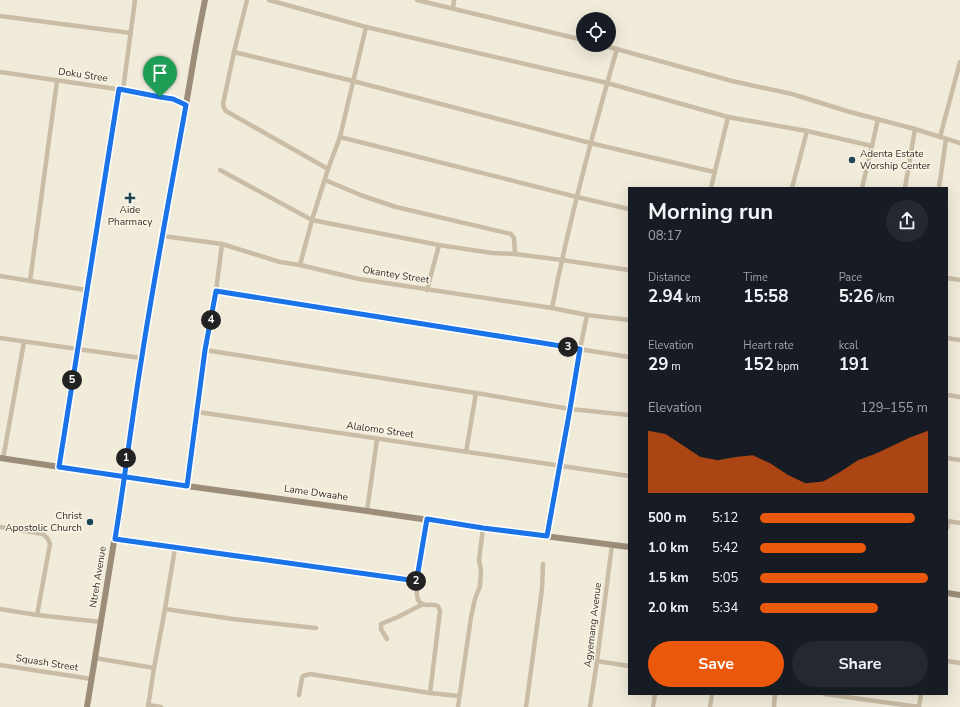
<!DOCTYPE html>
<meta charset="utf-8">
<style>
body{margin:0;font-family:"Nunito Sans",sans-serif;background:#242831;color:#f1f3f6;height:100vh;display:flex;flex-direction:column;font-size:15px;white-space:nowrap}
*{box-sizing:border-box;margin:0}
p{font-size:13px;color:#9ea1a6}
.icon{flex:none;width:22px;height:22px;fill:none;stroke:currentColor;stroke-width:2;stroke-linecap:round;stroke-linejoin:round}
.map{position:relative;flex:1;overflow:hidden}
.details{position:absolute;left:628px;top:187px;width:320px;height:508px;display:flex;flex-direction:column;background:#171b24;border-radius:0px;box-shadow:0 4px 16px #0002}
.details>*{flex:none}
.controls{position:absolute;left:576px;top:12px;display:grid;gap:8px}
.controls a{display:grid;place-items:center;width:40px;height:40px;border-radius:50%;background:#171b24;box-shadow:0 4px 16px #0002;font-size:20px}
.pin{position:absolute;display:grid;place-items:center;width:34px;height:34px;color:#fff;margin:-41px -17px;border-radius:50% 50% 50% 0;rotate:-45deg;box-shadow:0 0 4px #0007}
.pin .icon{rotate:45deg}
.km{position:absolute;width:20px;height:20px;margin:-10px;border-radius:50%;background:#222;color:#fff;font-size:11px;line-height:20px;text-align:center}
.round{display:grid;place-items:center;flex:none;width:42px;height:42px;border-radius:21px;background:#242831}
.headline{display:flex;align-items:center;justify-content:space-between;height:68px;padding:0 20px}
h1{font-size:22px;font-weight:700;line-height:30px}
.stats{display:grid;grid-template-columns:repeat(3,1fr);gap:6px;height:68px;padding:4px 20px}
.stats div{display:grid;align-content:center}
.stats b{font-size:17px;font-weight:700}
.stats small{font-size:11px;font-weight:400}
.stats p{font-size:11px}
.chart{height:112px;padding:8px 20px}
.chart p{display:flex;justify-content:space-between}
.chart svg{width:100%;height:72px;margin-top:4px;fill:#ea580c;opacity:.7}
.cta{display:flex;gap:8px;margin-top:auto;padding:8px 20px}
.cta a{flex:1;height:46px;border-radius:24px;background:#ea580c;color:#fff;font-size:16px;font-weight:700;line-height:46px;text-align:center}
.cta a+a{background:#242831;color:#f1f3f6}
ul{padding:0 20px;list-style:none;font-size:13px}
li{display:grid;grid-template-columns:64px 48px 1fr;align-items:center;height:30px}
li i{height:10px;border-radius:5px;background:#ea580c}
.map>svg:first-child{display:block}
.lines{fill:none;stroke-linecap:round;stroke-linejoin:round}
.street{stroke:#c9bda6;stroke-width:4.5}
.secondary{stroke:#9c8d78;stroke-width:6}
.route-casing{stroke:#fff;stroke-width:8}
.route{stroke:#1a73e8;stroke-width:5}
.poi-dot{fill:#1d4656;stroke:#f9f4e6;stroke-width:1.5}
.labels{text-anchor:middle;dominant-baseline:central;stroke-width:3;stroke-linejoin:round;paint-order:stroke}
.street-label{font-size:10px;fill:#352e27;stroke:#f9f4e6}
.poi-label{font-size:10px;fill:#352e27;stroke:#f9f4e6;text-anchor:start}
</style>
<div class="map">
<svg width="960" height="707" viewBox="0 0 960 707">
<rect width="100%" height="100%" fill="#f1ebda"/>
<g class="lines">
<g class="street">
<path d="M247,0L234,52L223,104L224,108L226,111L328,169"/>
<path d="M269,0L366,27L607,83L728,117L807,131L872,146"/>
<path d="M417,0L583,40"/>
<path d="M453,8L454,0"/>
<path d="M0,16L131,33"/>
<path d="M602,45L732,81L792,94L850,112L915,129L960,143"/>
<path d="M234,52L353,81L590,143L714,172"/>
<path d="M0,72L123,90L173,99L186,105"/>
<path d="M123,90L135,0"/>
<path d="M340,137L577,197L629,209"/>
<path d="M940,137L960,62"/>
<path d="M220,170L312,220L439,245L492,253L515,254L562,260L629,270"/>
<path d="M325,180L363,196L396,207L511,234L514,238L515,254"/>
<path d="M711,188L728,117"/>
<path d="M792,188L807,131"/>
<path d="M862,188L872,146L878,119"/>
<path d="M905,188L915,129"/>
<path d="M939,188L946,139"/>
<path d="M163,236L222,244L280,262L300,265L359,279L552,308L587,315L629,320"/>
<path d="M300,265L312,220L328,169L340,137L366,27"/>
<path d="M0,276L86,290"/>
<path d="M947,278L960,280"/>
<path d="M30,281L57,81"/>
<path d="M427,290L439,245"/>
<path d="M216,291L629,357"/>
<path d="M552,308C569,221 592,135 617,49"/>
<path d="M0,338L141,358"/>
<path d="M947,338L960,340"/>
<path d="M205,350L476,393L570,409L629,415"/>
<path d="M947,395L960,397"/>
<path d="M198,412L629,476"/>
<path d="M466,452L476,393"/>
<path d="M947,458L960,460"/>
<path d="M3,459L24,342"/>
<path d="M59,467L119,89"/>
<path d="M187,486L205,350L216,291L222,244"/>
<path d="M367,511L377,439"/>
<path d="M947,521L960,523"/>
<path d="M0,527L43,534L48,539L50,544L37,615"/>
<path d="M947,528L948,521"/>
<path d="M547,536L570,409L580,349L587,315"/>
<path d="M115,539L417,581L418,572L427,519"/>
<path d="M417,581C417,589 414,604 426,605C430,605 434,604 438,606L440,611L430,693"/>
<path d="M0,609L37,615L101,622"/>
<path d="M165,609L233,619L316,628"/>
<path d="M387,639L381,629V624L398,617L423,604"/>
<path d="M95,658L154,668"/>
<path d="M597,661L629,666"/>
<path d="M947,661L960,663"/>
<path d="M0,665L92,679"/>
<path d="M825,694L919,707"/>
<path d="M299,695L302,678L303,676L310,674L430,693L459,696"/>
<path d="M148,705L161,707"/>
<path d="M148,707L154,668L165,609L175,548"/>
<path d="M458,707L471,617L475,599L480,586L481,570L479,560L483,528"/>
<path d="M526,707L542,589L543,564"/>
<path d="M590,707L597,661L612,545"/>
<path d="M653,707L655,694"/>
<path d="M710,707L712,694"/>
<path d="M774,707L775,694"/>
<path d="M919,707L921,694"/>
</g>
<g class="secondary">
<path d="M0,458L187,486L367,511L483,528L629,547"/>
<path d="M947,593L960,595"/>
<path d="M87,707L118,517L141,358L152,293L186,105L196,46L205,0"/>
</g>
</g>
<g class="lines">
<g class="route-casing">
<path id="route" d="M160,97L173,99L186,105C171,189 155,272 142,356C132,417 125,478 115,539L417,581L418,572L427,519L483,528L547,536L570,409L580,349L216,291L205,350L187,486L59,467L119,89L160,97"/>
</g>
<use href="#route" class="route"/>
</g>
<g class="poi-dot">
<circle cx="852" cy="160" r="4"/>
<path d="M128 192h4v4h4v4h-4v4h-4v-4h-4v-4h4z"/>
<circle cx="90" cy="522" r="4"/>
</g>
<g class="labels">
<g class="street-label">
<text transform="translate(83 75) rotate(8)">Doku Stree</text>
<text transform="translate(396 275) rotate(9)">Okantey Street</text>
<text transform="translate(380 430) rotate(8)">Alalomo Street</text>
<text transform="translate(316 493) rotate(8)">Lame Dwaahe</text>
<text transform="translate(98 577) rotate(-81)">Ntreh Avenue</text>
<text transform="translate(593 625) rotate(-83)">Agyemang Avenue</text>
<text transform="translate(47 663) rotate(9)">Squash Street</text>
</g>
<g class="poi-label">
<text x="860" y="154">Adenta Estate<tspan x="860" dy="12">Worship Center</tspan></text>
<text x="130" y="210" text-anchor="middle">Aide<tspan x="130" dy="12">Pharmacy</tspan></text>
<text x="82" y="516" text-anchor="end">Christ<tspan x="82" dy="12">Apostolic Church</tspan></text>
</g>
</g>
</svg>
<div class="controls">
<a><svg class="icon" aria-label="locate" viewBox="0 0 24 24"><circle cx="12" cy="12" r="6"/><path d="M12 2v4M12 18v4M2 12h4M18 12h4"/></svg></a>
</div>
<div class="pin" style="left:160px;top:97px;background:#1e9e55"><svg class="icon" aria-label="arrive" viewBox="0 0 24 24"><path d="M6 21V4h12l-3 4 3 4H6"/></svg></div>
<b class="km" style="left:126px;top:458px">1</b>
<b class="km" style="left:416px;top:581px">2</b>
<b class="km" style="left:568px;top:347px">3</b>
<b class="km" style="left:211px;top:320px">4</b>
<b class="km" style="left:72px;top:380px">5</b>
<section class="details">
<div class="headline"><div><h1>Morning run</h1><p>08:17</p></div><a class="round"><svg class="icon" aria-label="share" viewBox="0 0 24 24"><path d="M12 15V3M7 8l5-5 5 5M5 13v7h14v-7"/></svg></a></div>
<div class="stats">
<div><p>Distance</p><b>2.94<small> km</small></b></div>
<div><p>Time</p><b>15:58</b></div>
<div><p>Pace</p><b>5:26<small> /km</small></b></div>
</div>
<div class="stats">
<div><p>Elevation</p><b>29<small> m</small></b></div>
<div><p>Heart rate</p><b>152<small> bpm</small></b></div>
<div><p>kcal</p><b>191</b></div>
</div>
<div class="chart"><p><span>Elevation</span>129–155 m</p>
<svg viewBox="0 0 160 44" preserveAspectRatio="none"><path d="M0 44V6L10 8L20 15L30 22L40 24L50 22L60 21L70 26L80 33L90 38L100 37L110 31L120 24L130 20L140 15L150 10L160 6V44z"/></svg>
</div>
<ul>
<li><b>500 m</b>5:12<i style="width:92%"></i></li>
<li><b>1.0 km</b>5:42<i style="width:63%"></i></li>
<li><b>1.5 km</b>5:05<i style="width:100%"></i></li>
<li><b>2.0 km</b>5:34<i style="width:70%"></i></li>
</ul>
<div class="cta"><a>Save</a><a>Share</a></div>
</section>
</div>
